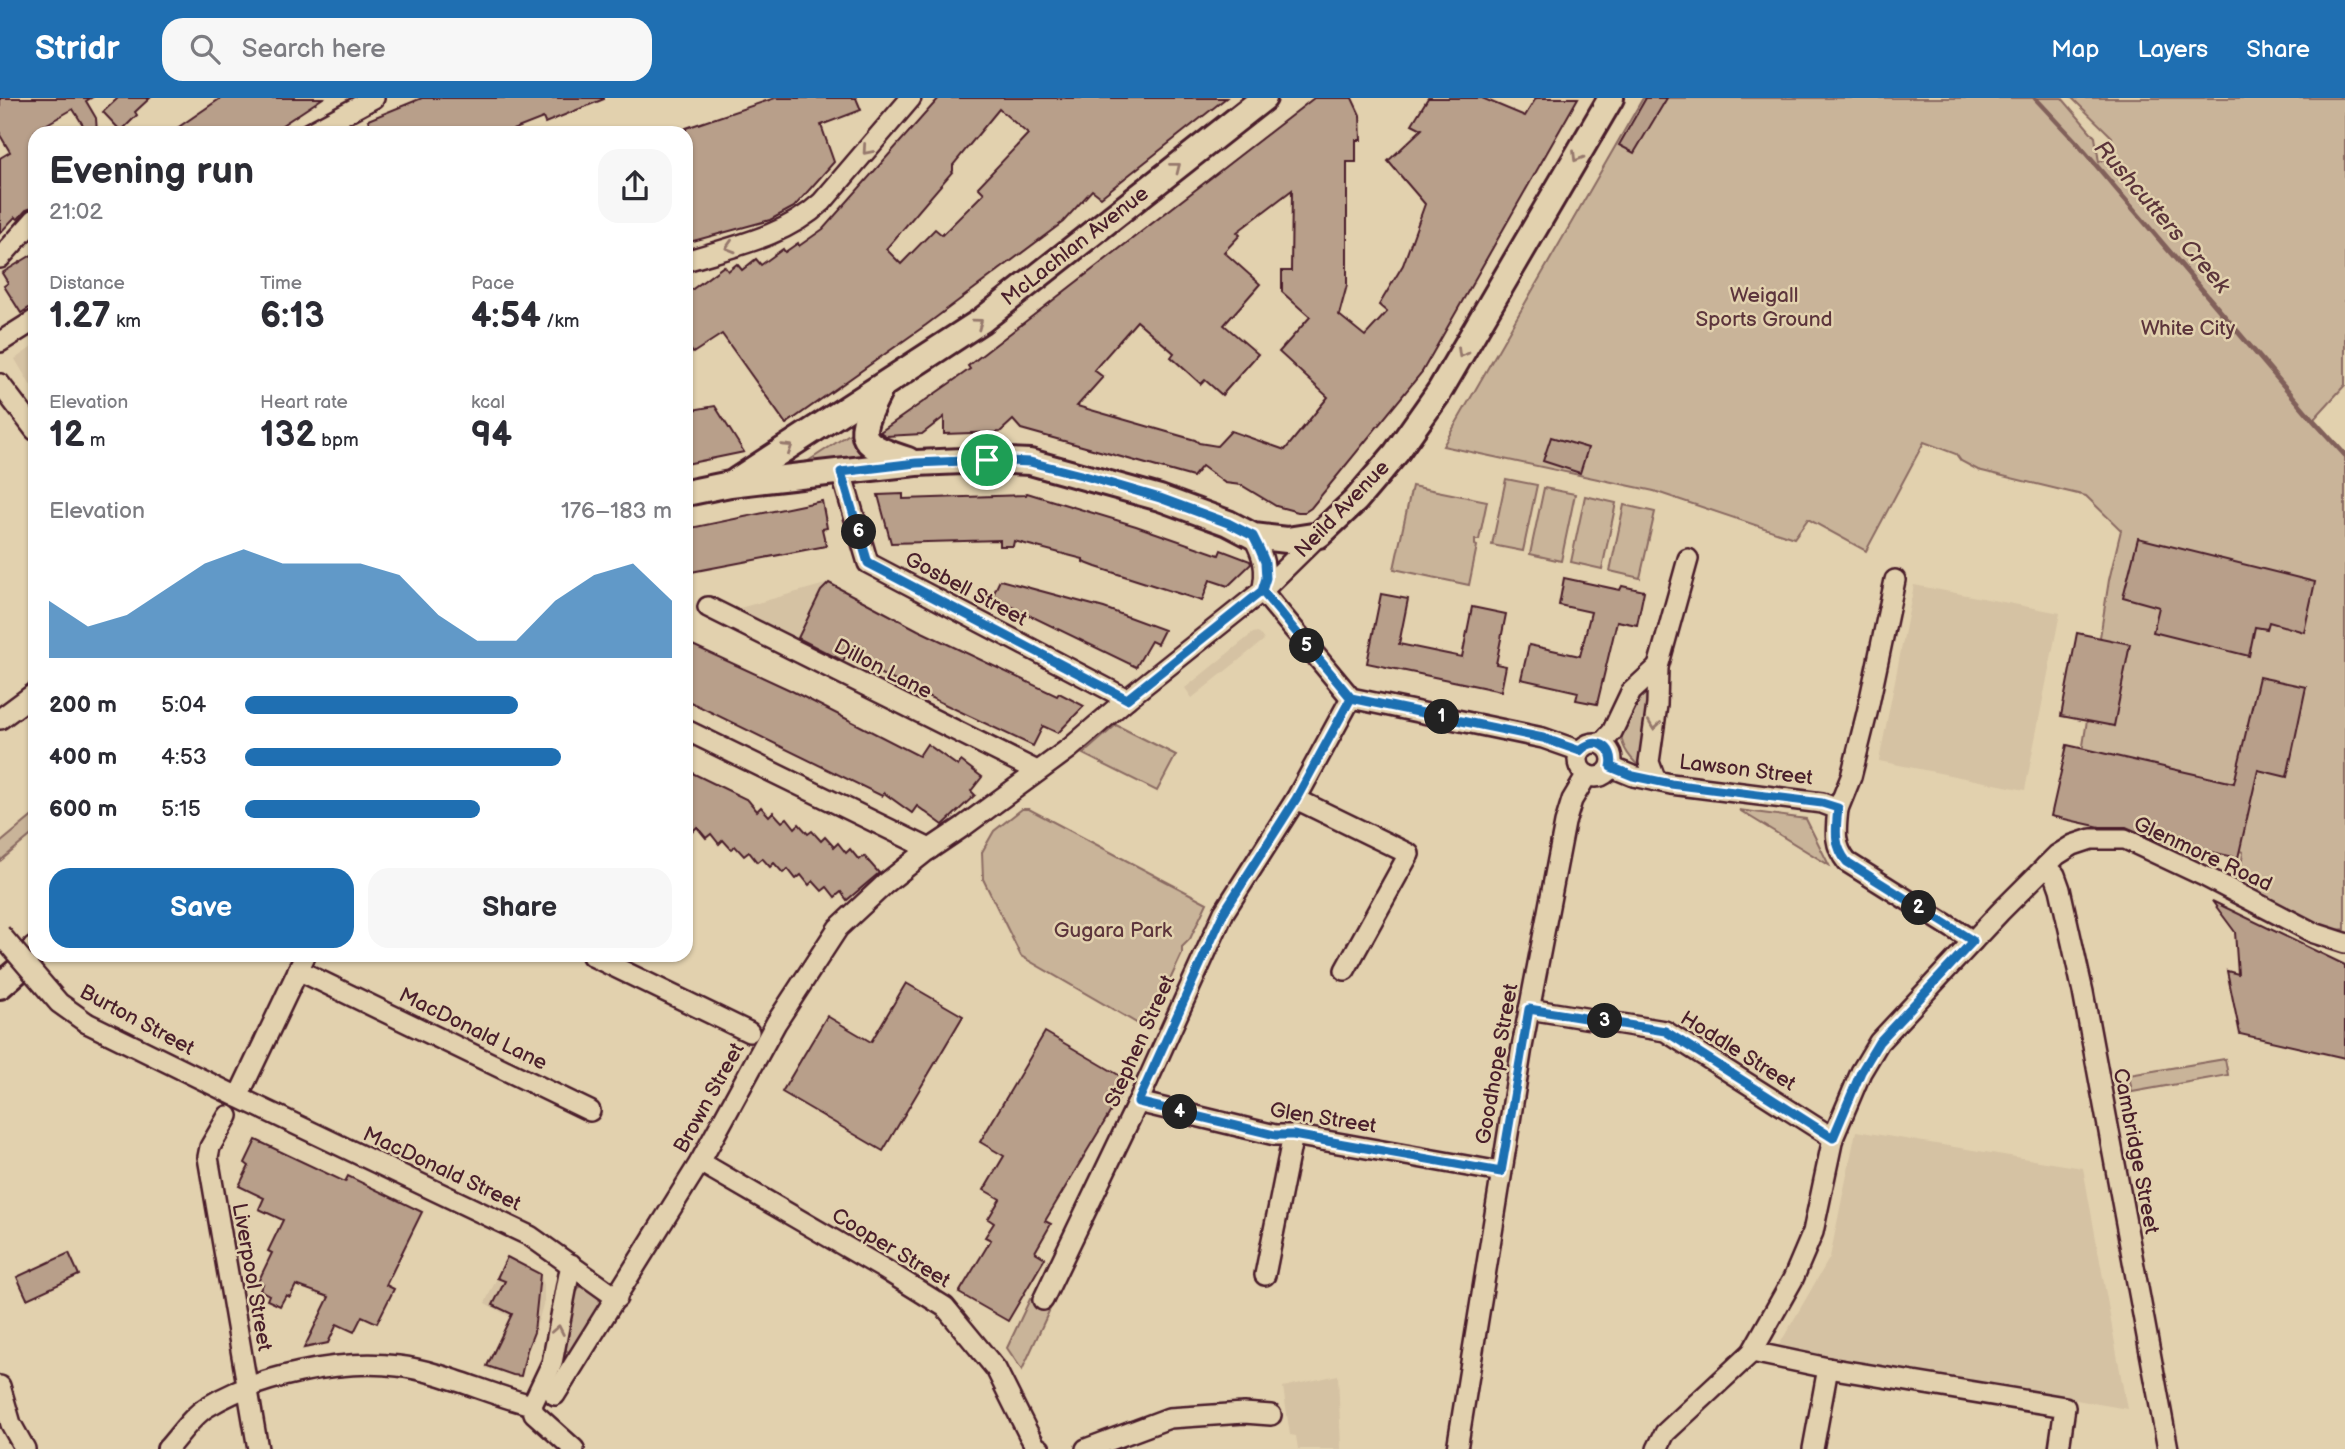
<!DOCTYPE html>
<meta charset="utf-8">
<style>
body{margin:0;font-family:"Balsamiq Sans",sans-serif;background:#f7f7f7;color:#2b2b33;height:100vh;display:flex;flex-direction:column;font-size:26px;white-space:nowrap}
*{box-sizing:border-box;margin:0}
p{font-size:23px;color:#7c7c81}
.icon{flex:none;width:38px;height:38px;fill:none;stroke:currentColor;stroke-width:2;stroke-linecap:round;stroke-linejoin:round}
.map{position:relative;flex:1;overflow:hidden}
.drawer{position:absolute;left:28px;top:28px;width:665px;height:836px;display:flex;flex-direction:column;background:#fff;border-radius:21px;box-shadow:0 2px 5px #0004}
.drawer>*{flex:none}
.pin{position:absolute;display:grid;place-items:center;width:60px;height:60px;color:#fff;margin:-30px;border:4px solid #fff;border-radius:50%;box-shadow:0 2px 7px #0007}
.km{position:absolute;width:35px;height:35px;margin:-18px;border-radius:50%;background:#222;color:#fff;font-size:19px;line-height:35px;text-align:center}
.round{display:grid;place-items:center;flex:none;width:74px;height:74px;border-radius:21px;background:#f7f7f7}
.head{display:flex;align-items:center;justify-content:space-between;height:119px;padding:0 21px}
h1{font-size:38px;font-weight:600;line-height:52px}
.metrics{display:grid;grid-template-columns:repeat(3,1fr);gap:10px;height:119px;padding:7px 21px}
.metrics div{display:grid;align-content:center}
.metrics b{font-size:35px;font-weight:600}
.metrics small{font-size:19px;font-weight:400}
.metrics p{font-size:19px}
.chart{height:196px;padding:14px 21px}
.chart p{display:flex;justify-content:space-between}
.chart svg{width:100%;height:126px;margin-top:7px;fill:#1f6fb2;opacity:.7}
.primary-button{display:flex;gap:14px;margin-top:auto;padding:14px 21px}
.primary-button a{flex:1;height:80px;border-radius:21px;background:#1f6fb2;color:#fff;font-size:28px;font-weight:600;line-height:80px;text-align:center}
.primary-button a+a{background:#f7f7f7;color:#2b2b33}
ul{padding:0 21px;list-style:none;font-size:23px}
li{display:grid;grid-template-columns:112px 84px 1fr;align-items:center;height:52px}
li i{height:18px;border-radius:9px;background:#1f6fb2}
header{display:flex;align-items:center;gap:42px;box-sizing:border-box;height:98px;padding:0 35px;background:#1f6fb2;color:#fff}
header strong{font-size:33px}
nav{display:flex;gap:38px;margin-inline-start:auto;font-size:24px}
.search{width:490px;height:63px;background:#f7f7f7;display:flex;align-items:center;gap:18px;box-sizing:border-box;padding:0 24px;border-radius:21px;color:#7c7c81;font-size:26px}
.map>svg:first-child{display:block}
.built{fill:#d5c2a3}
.green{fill:#c9b499;stroke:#8a6a62;stroke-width:2}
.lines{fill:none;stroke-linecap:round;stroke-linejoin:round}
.stream{stroke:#81605a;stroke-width:5}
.building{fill:#b89f8a;stroke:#4a1f2b;stroke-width:2;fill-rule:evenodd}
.minor-casing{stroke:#4a1f2b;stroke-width:24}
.major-casing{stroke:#4a1f2b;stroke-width:30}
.minor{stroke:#e2d1ae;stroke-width:19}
.major{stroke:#e2d1ae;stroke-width:24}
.minor-bridge-casing{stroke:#4a1f2b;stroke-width:24;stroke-linecap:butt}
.minor-bridge{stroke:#e2d1ae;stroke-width:19}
.oneway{stroke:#96786c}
.route-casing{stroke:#fff;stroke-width:14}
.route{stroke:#1f6fb2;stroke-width:9}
.labels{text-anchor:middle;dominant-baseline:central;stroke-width:5;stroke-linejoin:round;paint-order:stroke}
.street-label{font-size:21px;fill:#4a1f2b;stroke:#e2d1ae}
.park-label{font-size:21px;fill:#5d353c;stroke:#e2d1ae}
.water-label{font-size:23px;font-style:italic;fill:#5c353b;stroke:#e2d1ae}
</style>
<header>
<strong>Stridr</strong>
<div class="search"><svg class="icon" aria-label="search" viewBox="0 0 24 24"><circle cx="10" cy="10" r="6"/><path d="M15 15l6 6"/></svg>Search here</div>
<nav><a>Map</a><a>Layers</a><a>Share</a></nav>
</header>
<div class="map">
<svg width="2345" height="1351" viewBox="0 0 2345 1351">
<rect width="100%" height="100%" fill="#e2d1ae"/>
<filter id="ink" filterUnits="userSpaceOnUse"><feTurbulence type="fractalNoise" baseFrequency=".0143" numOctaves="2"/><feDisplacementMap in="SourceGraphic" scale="14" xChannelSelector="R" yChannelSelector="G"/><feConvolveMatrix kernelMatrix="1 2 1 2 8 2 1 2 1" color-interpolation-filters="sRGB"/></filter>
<g filter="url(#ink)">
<g class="built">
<path d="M35,247V295L15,261Z"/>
<path d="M829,485L870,505L839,570L725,514Z"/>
<path d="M1914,487L2060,515L2025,692L1879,663Z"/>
<path d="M1258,534L1264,542L1192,600L1185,590L1253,535Z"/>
<path d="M1856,1033L2083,1070L2127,1311L1778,1249L1830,1159Z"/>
<path d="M507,1159L540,1176L544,1187V1203L539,1221L527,1252L521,1280L485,1270L510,1219L485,1205Z"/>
<path d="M1338,1277L1341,1351H1298L1296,1338L1290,1337L1283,1289Z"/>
</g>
<g class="green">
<path d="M1643,0H2062L2095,39L2099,64L2108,60L2114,53L2112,39L2072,0H2345V287L2313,322L2345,355V831L2314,835L2238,794L2243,754L2074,705L2109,482L2121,432L2086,398L1978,372L1961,363L1956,356L1924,344L1866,453L1808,421L1794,440L1654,393L1443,348Z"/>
<path d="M851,335L862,360L805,365Z"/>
<path d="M1506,381L1537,387L1523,453L1492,447Z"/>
<path d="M1412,388L1487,403L1479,442H1475V447L1477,448L1469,487L1394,471Z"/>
<path d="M1544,390L1575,396L1561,463L1530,456Z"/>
<path d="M1585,398L1616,405L1602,471L1571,464Z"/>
<path d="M1624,407L1655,414L1640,480L1610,473Z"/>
<path d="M1650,583L1644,669H1640C1603,636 1629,617 1650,583Z"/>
<path d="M1116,627L1176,657L1157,693L1083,656Z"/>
<path d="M1022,711H1029L1207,805L1190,841L1182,849V856L1147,931L1021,858L983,781L982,754L994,733Z"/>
<path d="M1739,712L1806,721L1829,767Z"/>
<path d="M35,716V734L0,763V745Z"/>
<path d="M2225,961L2228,977L2132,994L2129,977Z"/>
<path d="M582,1188L598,1198L601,1207L570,1255L563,1250L576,1195L578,1190Z"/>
<path d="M1030,1201L1050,1211L1022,1272L1007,1250Z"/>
</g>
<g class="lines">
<path class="stream" d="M2035,0L2078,46L2313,322L2345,357"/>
</g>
<g class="building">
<path d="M0,0H91L86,3L96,20L97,35H88L73,11L35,33V109L26,112L18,121L15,119L0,135V60L10,54L0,37Z"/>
<path d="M118,0H150L135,14L137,17L121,33L103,14Z"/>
<path d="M221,0H323L270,35H170Z"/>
<path d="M422,0H604V1L545,25L543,20L505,35H374L368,22Z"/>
<path d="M775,0H856L861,12L821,27L834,64L794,109L770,122L686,145V30Z"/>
<path d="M939,0H1226L1101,99L1092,92L1063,124L926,227L786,326L722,236L693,255L686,245V196L724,168L728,173L737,166L742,172L756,161L761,167L783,151L785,154L798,145L799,148L823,131ZM999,11L1028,36L978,89L984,95L942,137L935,131L901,166L886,151L953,73V67Z"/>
<path d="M1314,0H1352L1360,17L1361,42H1356V64H1347V187L1339,217L1365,238L1387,214L1379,207L1403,167L1425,106L1388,63L1422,31L1412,26L1428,0H1482L1525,18L1536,0H1578L1422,274L1311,410L1305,414H1298L1276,408L1241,387L1225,385L1202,368L1193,379L1021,331L1013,322L1000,334L944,336V319L922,336L886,338L880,334L970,271L968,268ZM1292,92L1291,173H1282V194L1310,219L1279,254L1328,299L1285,352L1231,333L1217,348L1199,345L1195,342L1077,308L1103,279L1094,272L1137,223L1174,255L1171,259L1201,286L1205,282L1222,297L1258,256L1224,227L1260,186L1224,154L1240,137L1237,134Z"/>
<path d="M1646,0H1667L1634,55L1619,47Z"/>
<path d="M35,155V206L21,215L4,188L8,185L2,175Z"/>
<path d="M715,308L744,354L686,366V313Z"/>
<path d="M1551,339L1588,350L1580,375L1543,363Z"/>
<path d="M1027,395L1136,428L1219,457L1221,452L1250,463L1251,466L1228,488L1210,482L1202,503L1096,469L1083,464V461L1014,443L1013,448H1000V442L891,445L878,397L903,396V401L1026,397Z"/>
<path d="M822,403L827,430L822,431L826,448L686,475V431Z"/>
<path d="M2138,440L2315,484L2304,534L2269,524L2267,531L2255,529L2249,558L2153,534L2159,509L2123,499Z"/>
<path d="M1564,480L1620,492L1622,488L1644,493L1637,527L1617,523L1597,606L1576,602L1578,594L1521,581L1529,547L1580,558L1591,514L1559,507Z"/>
<path d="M1000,482L1104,510L1164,532L1157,546L1151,543L1136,569L992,499Z"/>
<path d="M829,485L918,532L1057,598L1059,595L1084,608L1058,635L1043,628L1033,648L845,559L843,563L798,540L821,493Z"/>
<path d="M1381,496L1408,501L1399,546L1462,559L1472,509L1506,516L1496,566L1506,568L1501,593L1367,565Z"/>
<path d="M2077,535L2130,546L2114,628L2061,618Z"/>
<path d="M686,544L790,592L919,658L927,646L958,668L961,663L982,679L971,693L975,697L943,727L917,708L912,715L884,695L882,698L686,602Z"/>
<path d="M2259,579L2306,589L2287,679L2258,672L2238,760L2154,741L2126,729H2100L2051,718L2067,647L2234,685Z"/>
<path d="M686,672L748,702L757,713L761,709L769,718L773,714L782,724L787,720L795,730L799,726L808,736L812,733L821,743L825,739L834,749L838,745L846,755L850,751L859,762L864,758L879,775L847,802L841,794L835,799L827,789L822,793L813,783L809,787L801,777L796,781L788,771L783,775L774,765L770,769L762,760L757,764L749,754L744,758L735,748L731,751L723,742L719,746L711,736L706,740L697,729L686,740Z"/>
<path d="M2212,803L2345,867V960L2240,936L2227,873L2238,876L2235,834Z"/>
<path d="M906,885L963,918L883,1053L782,994L827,918L871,944Z"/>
<path d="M1045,934L1129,983L1045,1123L1051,1126L1035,1154L1045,1160L1008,1223L959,1195L991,1142L985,1139L994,1125L988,1121L1000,1101L984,1092L1004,1058L980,1044Z"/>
<path d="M256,1042L345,1084L348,1078L422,1114L386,1187L394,1191L377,1225L362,1218L354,1234L337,1226L328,1245L304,1250L329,1199L296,1187L290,1199L286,1197L280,1208L267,1202L269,1197L260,1192L263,1186L258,1184L272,1155L268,1153L283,1122L259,1111L264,1100L239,1088L249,1068L245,1065Z"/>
<path d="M69,1155L79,1177L27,1201L17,1179Z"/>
<path d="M507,1159L540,1176L534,1234L527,1252L521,1278L513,1277L487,1268L512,1216L493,1207L505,1183L497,1180Z"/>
</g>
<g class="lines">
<g class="minor-casing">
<g id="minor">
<path d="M309,35L374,0"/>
<path d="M0,160L35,121"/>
<path d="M686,163C734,148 784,139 822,104L911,0"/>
<path d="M0,244L35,222"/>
<path d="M0,286L35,332"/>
<path d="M841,374L868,465L1127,601"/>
<path d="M1253,438C1263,457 1268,471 1262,493"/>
<path d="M1262,493L1351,600L1543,640L1580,653"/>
<path d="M708,509L1037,673"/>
<path d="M0,621L35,595"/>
<path d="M686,632L930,751"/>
<circle cx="1595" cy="662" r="17"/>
<path d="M1601,646L1612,634L1631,594L1658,569"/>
<path d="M1611,669L1633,678L1671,686L1822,705L1838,711C1836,731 1833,747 1847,764L1973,843"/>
<path d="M1656,683L1649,664L1657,607L1658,569L1688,461"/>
<path d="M1296,701L1409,756L1345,872"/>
<path d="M1838,711L1851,679L1867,615L1895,482"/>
<path d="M2046,768L2055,777L2060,791L2083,894L2168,1351"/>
<path d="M592,858L749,934"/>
<path d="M298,872L590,1013"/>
<path d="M1529,911L1665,933L1833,1040"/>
<path d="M87,925L238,999L530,1138L617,1200"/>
<path d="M238,999L305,858"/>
<path d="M1138,1004L1275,1037H1293L1501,1074"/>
<path d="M228,1018L210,1049L208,1059L258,1351"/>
<path d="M700,1064L884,1171L945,1209L996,1271L1028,1335L1036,1349L1040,1351"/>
<path d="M571,1166L552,1265L532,1307L534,1315L574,1351"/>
<path d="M1265,1177L1293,1037"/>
<path d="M1043,1202L1138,1004L1224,814L1296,701L1351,600"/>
<path d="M1752,1254L1828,1270L2065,1309L2059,1351"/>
<path d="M0,1288L11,1326L25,1351"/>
<path d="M555,1297L700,1064L776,925L838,830L885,786L924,755L964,728L1070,650L1127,601L1262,493L1319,437"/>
<path d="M167,1351C179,1338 192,1318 207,1309C257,1278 340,1261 398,1268C442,1273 489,1297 532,1307"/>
<path d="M1086,1351L1169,1320L1244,1315L1271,1317"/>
<path d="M1457,1351L1522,949L1565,725L1572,702L1587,677"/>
<path d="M1657,1351L1665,1335L1752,1254L1793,1181L1813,1134L1833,1040L1861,974L1879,944L2000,814L2057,757L2073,747L2091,741H2125L2206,779L2314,835L2345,845"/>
<path d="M1813,1351L1828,1270"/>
</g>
</g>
<g class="major-casing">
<g id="major">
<path d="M881,290C856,338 854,345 908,362"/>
<path d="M737,382L981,223L1264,0"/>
<path d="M686,395L730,386L916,365L987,362L1030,364L1160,400L1228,425L1253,438L1287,442L1319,437L1356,402L1396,355L1439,294L1611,0"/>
<path d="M0,888L23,868L35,851"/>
</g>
</g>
<use href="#minor" class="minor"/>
<use href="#major" class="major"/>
<g class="minor-bridge-casing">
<path id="minor-bridge" d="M0,836L59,905L87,925"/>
</g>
<use href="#minor-bridge" class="minor-bridge"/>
</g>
<defs><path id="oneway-chevron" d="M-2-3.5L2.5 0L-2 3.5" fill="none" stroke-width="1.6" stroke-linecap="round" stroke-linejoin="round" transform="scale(1.75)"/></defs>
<g class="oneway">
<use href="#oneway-chevron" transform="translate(867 52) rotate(131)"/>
<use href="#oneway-chevron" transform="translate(1577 59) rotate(121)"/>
<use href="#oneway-chevron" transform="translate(1176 69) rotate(-38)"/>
<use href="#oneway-chevron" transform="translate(730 149) rotate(163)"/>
<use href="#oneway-chevron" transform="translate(978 225) rotate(-36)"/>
<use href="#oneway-chevron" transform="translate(1462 255) rotate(120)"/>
<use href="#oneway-chevron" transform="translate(788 350) rotate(-33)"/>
<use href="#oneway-chevron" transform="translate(1654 627) rotate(98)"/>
<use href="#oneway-chevron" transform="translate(558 1232) rotate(-79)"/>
</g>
</g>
<g class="lines" filter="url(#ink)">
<g class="route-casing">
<path id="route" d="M987,362L1030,364L1085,378L1160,400L1228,425L1253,438L1260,452L1265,464L1266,480L1262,493L1351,600L1543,640L1580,653C1594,637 1616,648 1611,669L1633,678L1671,686L1822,705L1838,710C1836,731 1833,747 1847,764L1973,843L1879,944L1861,974L1833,1040L1665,933L1529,911L1501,1074L1293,1037H1275L1138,1004L1224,814L1296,701L1351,600L1262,493L1127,601L868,465L841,374L916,365L987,362"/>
</g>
<use href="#route" class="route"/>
</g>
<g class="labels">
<g class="street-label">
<text transform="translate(1075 148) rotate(-38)">McLachlan Avenue</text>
<text transform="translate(1342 411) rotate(-46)">Neild Avenue</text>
<text transform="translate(966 491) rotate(28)">Gosbell Street</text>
<text transform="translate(883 571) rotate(27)">Dillon Lane</text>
<text transform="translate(1746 672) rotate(7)">Lawson Street</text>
<text transform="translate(2203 756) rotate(25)">Glenmore Road</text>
<text transform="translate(137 922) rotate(28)">Burton Street</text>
<text transform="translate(473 931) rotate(26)">MacDonald Lane</text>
<text transform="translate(1140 943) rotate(-66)">Stephen Street</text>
<text transform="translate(1738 953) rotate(32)">Hoddle Street</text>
<text transform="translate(1497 966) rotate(-80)">Goodhope Street</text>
<text transform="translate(709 1000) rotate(-61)">Brown Street</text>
<text transform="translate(1323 1020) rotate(9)">Glen Street</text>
<text transform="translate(2136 1053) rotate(79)">Cambridge Street</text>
<text transform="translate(442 1071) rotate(25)">MacDonald Street</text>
<text transform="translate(891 1150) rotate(31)">Cooper Street</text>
<text transform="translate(252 1179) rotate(80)">Liverpool Street</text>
</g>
<g class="park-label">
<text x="1764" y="197">Weigall<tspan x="1764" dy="24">Sports Ground</tspan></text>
<text x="2188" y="230">White City</text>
<text x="1113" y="832">Gugara Park</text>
</g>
<g class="water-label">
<text transform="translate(2162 119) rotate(49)">Rushcutters Creek</text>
</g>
</g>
</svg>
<div class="pin" style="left:987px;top:362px;background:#1e9e55"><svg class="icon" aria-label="arrive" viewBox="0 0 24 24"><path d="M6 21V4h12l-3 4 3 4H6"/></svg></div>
<b class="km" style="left:1442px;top:619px">1</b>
<b class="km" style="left:1919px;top:810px">2</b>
<b class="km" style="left:1605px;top:923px">3</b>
<b class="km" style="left:1180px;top:1014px">4</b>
<b class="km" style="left:1307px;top:548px">5</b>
<b class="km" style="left:859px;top:434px">6</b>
<section class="drawer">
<div class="head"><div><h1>Evening run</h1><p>21:02</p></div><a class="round"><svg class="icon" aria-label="share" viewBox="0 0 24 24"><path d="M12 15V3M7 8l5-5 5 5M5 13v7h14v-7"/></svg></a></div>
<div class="metrics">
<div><p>Distance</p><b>1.27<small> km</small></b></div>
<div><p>Time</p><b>6:13</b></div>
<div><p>Pace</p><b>4:54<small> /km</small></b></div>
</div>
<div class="metrics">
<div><p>Elevation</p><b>12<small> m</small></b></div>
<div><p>Heart rate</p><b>132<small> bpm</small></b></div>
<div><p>kcal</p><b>94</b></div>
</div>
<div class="chart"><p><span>Elevation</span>176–183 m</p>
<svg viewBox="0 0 160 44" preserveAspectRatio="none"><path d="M0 44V24L10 33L20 29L30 20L40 11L50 6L60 11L70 11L80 11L90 15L100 29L110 38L120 38L130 24L140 15L150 11L160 24V44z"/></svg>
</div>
<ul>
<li><b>200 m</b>5:04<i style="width:64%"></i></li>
<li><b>400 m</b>4:53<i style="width:74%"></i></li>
<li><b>600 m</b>5:15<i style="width:55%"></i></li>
</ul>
<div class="primary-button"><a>Save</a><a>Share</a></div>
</section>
</div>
